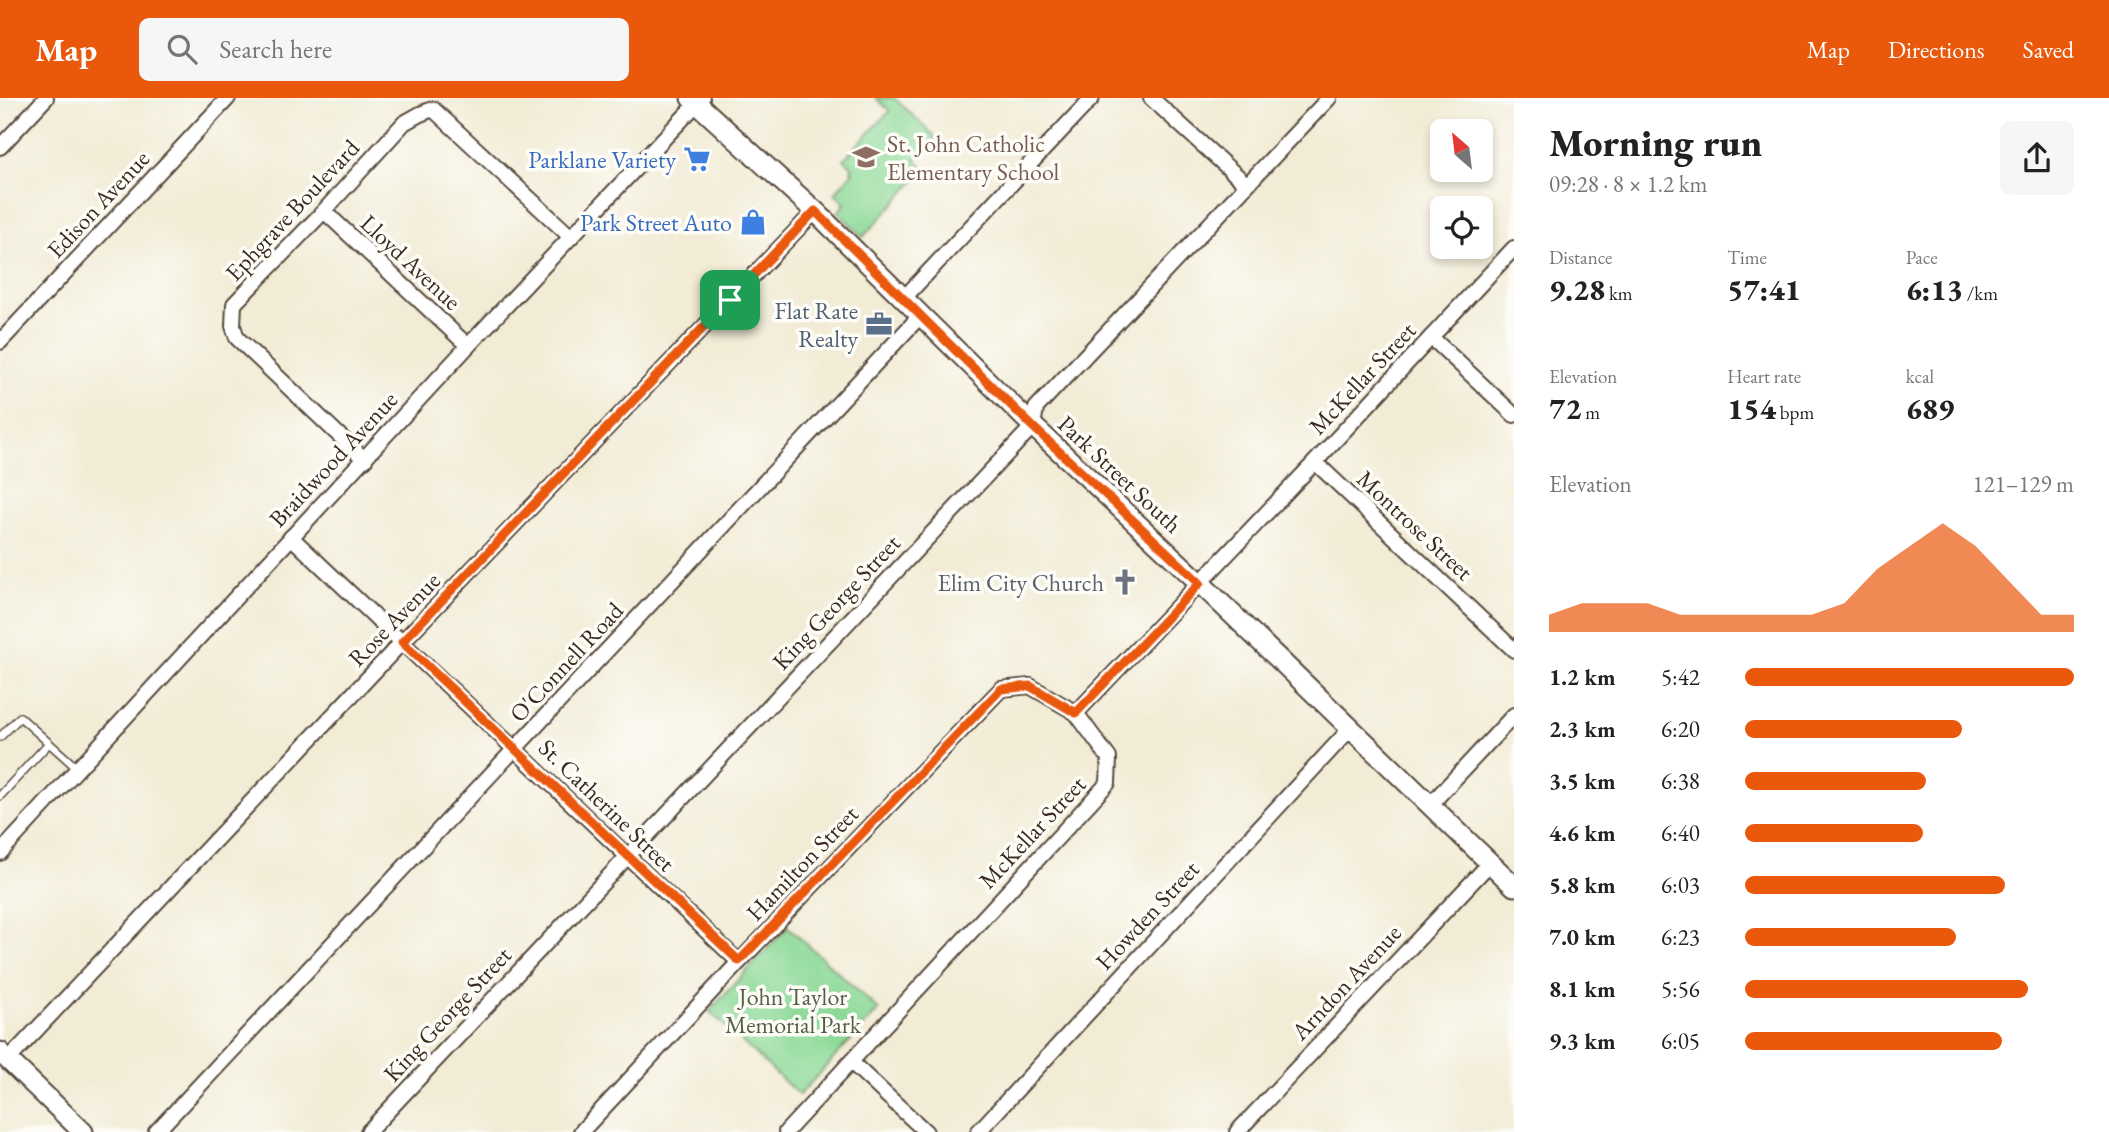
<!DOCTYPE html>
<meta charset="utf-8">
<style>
body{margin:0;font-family:"EB Garamond",serif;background:#f6f6f6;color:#222;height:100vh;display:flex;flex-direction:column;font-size:26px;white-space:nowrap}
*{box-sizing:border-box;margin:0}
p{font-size:23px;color:#767676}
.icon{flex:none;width:38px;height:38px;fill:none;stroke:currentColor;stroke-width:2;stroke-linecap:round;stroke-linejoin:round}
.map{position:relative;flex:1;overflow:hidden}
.details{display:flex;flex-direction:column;background:#fff;width:595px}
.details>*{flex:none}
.needle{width:46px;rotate:332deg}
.buttons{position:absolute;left:1430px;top:21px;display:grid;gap:14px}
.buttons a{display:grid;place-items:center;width:63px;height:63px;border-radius:10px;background:#fff;box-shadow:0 4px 10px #0003;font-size:35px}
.pin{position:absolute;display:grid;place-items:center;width:60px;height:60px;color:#fff;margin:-30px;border-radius:14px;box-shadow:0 4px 10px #0006}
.round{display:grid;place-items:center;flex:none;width:74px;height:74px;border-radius:10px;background:#f6f6f6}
.head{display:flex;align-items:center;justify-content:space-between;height:119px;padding:0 35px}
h1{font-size:38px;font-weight:800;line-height:52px}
.figures{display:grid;grid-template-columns:repeat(3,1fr);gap:10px;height:119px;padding:7px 35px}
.figures div{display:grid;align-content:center}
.figures b{font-size:30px;font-weight:800}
.figures small{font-size:19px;font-weight:400}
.figures p{font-size:19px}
.chart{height:196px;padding:14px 35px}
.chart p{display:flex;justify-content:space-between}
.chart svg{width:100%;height:126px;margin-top:7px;fill:#ea580c;opacity:.7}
ul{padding:0 35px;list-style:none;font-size:23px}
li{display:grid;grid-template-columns:112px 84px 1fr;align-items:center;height:52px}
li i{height:18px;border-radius:9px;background:#ea580c}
header{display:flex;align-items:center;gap:42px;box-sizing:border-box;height:98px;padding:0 35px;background:#ea580c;color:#fff}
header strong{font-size:33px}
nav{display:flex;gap:38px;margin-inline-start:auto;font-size:24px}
.search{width:490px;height:63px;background:#f6f6f6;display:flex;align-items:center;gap:18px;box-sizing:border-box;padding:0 24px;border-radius:10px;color:#767676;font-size:26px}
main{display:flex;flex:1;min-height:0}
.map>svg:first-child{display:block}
.green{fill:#8cd998;stroke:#64825b;stroke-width:2}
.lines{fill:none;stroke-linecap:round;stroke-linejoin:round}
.lane-casing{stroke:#56473a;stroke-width:10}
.street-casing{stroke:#56473a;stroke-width:18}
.secondary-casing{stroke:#56473a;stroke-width:23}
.lane{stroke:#fff;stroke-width:7}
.street{stroke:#fff;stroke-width:14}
.secondary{stroke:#fff;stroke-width:19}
.route-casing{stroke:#fff;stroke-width:14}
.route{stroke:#ea580c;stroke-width:9}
.labels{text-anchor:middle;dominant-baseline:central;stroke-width:7;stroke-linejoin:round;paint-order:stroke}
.education-label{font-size:24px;fill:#785e54;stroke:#fdfcf7;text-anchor:start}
.shop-label{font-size:24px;fill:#366cbe;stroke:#fdfcf7;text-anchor:end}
.street-label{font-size:24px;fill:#3b2a1e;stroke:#fdfcf7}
.service-label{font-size:24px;fill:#4e5e75;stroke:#fdfcf7;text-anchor:end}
.worship-label{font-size:24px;fill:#5b616d;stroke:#fdfcf7;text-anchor:end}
.park-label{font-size:24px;fill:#535f43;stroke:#fdfcf7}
</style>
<header>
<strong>Map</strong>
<div class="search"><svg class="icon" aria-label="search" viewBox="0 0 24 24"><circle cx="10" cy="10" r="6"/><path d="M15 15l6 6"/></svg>Search here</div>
<nav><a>Map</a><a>Directions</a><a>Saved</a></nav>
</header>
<main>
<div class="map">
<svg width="1514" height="1034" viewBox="0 0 1514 1034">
<rect width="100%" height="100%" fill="#fdfcf7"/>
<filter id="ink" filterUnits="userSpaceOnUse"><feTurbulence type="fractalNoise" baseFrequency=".0143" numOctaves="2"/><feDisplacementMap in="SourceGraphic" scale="14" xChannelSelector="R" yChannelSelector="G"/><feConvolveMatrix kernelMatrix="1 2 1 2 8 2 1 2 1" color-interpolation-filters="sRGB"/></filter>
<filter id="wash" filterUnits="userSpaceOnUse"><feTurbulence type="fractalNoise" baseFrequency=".00686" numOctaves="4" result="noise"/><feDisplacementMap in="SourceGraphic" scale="28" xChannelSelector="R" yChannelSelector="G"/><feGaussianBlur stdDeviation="1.57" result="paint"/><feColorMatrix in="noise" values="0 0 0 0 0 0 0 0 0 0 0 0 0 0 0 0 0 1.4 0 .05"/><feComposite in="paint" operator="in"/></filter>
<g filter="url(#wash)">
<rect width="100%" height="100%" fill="#f2ecd6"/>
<g class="green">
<path d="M876,0H894L936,39L915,61L925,72L863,139L838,114L845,106L835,95L853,74L851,72L853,70L844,61L890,13Z"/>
<path d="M788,829L879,912L799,997L709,913Z"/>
</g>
</g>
<g filter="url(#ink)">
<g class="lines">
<g class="lane-casing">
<g id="lane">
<path d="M0,639L20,619L78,671"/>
<path d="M0,698L49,645"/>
</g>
</g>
<g class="street-casing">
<g id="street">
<path d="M1151,0L1247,87"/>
<path d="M0,49L46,0"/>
<path d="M324,113L468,248"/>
<path d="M903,201L1092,0"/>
<path d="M1431,239L1514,317"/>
<path d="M0,244L228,0"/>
<path d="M365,362L237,240L233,228L234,206L324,113L404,25L420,16L433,11L571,139"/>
<path d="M1315,364L1514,552"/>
<path d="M291,439L739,864"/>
<path d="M1076,615L1315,364L1514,150"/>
<path d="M1430,707L1514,617"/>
<path d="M0,755L468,248L702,0"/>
<path d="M8,962L402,544L815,113"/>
<path d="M851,964L926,1034"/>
<path d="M156,1034L921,217"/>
<path d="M368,1034L1033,328L1036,310L1329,0"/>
<path d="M581,1034L739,864L1001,591L1030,588L1076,615L1109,660L1108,685L786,1034"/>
<path d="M978,1034L1350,631"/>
<path d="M1237,1034L1490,765"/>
</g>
</g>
<g class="secondary-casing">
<g id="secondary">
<path d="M691,0L815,113L1033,328L1200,485L1514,788"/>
<path d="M0,954L83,1034"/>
</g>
</g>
<use href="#lane" class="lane"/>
<use href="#street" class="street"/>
<use href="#secondary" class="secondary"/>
</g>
</g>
<g class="lines" filter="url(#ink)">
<g class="route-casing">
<path id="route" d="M815,113L1032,328L1200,485L1076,615L1030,588L1001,591L739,863L402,544Z"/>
</g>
<use href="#route" class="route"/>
</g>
<defs>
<g id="school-bare" transform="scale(2.1)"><path d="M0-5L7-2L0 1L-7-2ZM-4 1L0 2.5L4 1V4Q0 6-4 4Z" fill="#8d6e63" stroke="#fdfcf7" stroke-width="2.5" paint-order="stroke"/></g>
<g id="supermarket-bare" transform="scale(2.1)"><path d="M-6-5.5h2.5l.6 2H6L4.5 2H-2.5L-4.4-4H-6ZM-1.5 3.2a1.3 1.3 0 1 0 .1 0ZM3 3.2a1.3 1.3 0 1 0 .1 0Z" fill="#3f7fe0" stroke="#fdfcf7" stroke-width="2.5" paint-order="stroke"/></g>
<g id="shop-bare" transform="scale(2.1)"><path d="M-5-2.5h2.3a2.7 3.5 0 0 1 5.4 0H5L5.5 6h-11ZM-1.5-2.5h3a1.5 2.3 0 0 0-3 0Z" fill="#3f7fe0" stroke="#fdfcf7" stroke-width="2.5" paint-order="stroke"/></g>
<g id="office-bare" transform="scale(2.1)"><path d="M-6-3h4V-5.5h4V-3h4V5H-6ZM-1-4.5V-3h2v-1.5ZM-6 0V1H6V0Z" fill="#5c6f8a" stroke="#fdfcf7" stroke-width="2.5" paint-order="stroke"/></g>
<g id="church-bare" transform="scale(2.1)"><path d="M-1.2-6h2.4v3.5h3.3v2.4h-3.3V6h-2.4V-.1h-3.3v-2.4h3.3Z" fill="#6b7280" stroke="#fdfcf7" stroke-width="2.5" paint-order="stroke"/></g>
</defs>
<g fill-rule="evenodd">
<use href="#school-bare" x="866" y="59"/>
<use href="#supermarket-bare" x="697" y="61"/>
<use href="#shop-bare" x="753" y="124"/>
<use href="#office-bare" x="879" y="226"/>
<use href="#church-bare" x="1125" y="484"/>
</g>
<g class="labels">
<g class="education-label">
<text x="887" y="45">St. John Catholic<tspan x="887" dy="28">Elementary School</tspan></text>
</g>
<g class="shop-label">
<text x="676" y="61">Parklane Variety</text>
<text x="732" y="124">Park Street Auto</text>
</g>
<g class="street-label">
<text transform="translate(98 106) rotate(-47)">Edison Avenue</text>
<text transform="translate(292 112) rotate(-47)">Ephgrave Boulevard</text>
<text transform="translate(411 164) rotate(43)">Lloyd Avenue</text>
<text transform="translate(1362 280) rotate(-47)">McKellar Street</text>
<text transform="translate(333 361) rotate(-47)">Braidwood Avenue</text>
<text transform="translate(1120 376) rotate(43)">Park Street South</text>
<text transform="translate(1415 427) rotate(43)">Montrose Street</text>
<text transform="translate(836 504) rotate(-47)">King George Street</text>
<text transform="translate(394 521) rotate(-46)">Rose Avenue</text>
<text transform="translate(566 564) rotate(-47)">O'Connell Road</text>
<text transform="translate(607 707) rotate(44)">St. Catherine Street</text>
<text transform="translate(1032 734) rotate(-47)">McKellar Street</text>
<text transform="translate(802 765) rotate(-46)">Hamilton Street</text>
<text transform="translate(1147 817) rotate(-47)">Howden Street</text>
<text transform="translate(1346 884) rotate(-47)">Arndon Avenue</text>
<text transform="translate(447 916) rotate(-47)">King George Street</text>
</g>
<g class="service-label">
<text x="858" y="212">Flat Rate<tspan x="858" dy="28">Realty</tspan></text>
</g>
<g class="worship-label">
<text x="1104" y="484">Elim City Church</text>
</g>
<g class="park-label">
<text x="793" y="898">John Taylor<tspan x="793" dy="28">Memorial Park</tspan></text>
</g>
</g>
</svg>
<div class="buttons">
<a><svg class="needle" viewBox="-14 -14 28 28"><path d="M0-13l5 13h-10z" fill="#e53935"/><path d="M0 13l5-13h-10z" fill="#767676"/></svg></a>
<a><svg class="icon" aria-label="locate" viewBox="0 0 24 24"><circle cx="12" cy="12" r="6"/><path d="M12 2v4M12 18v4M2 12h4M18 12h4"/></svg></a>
</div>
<div class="pin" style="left:730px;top:202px;background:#1e9e55"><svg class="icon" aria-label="arrive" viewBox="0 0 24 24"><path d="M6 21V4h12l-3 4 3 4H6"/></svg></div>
</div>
<section class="details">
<div class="head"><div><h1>Morning run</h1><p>09:28 · 8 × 1.2 km</p></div><a class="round"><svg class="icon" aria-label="share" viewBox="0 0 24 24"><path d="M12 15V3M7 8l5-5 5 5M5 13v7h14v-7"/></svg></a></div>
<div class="figures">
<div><p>Distance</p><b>9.28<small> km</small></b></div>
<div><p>Time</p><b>57:41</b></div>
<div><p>Pace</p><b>6:13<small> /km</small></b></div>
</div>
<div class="figures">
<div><p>Elevation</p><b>72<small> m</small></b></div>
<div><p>Heart rate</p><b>154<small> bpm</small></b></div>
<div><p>kcal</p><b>689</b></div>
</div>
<div class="chart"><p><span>Elevation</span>121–129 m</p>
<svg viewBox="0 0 160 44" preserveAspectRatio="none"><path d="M0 44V38L10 34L20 34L30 34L40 38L50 38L60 38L70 38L80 38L90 34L100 22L110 14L120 6L130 14L140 26L150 38L160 38V44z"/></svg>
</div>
<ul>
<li><b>1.2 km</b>5:42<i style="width:100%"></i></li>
<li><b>2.3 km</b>6:20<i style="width:66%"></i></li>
<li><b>3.5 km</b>6:38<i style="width:55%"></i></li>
<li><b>4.6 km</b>6:40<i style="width:54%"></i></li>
<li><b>5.8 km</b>6:03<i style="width:79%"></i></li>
<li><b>7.0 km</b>6:23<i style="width:64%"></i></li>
<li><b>8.1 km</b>5:56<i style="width:86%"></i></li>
<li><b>9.3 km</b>6:05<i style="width:78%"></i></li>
</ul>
</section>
</main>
